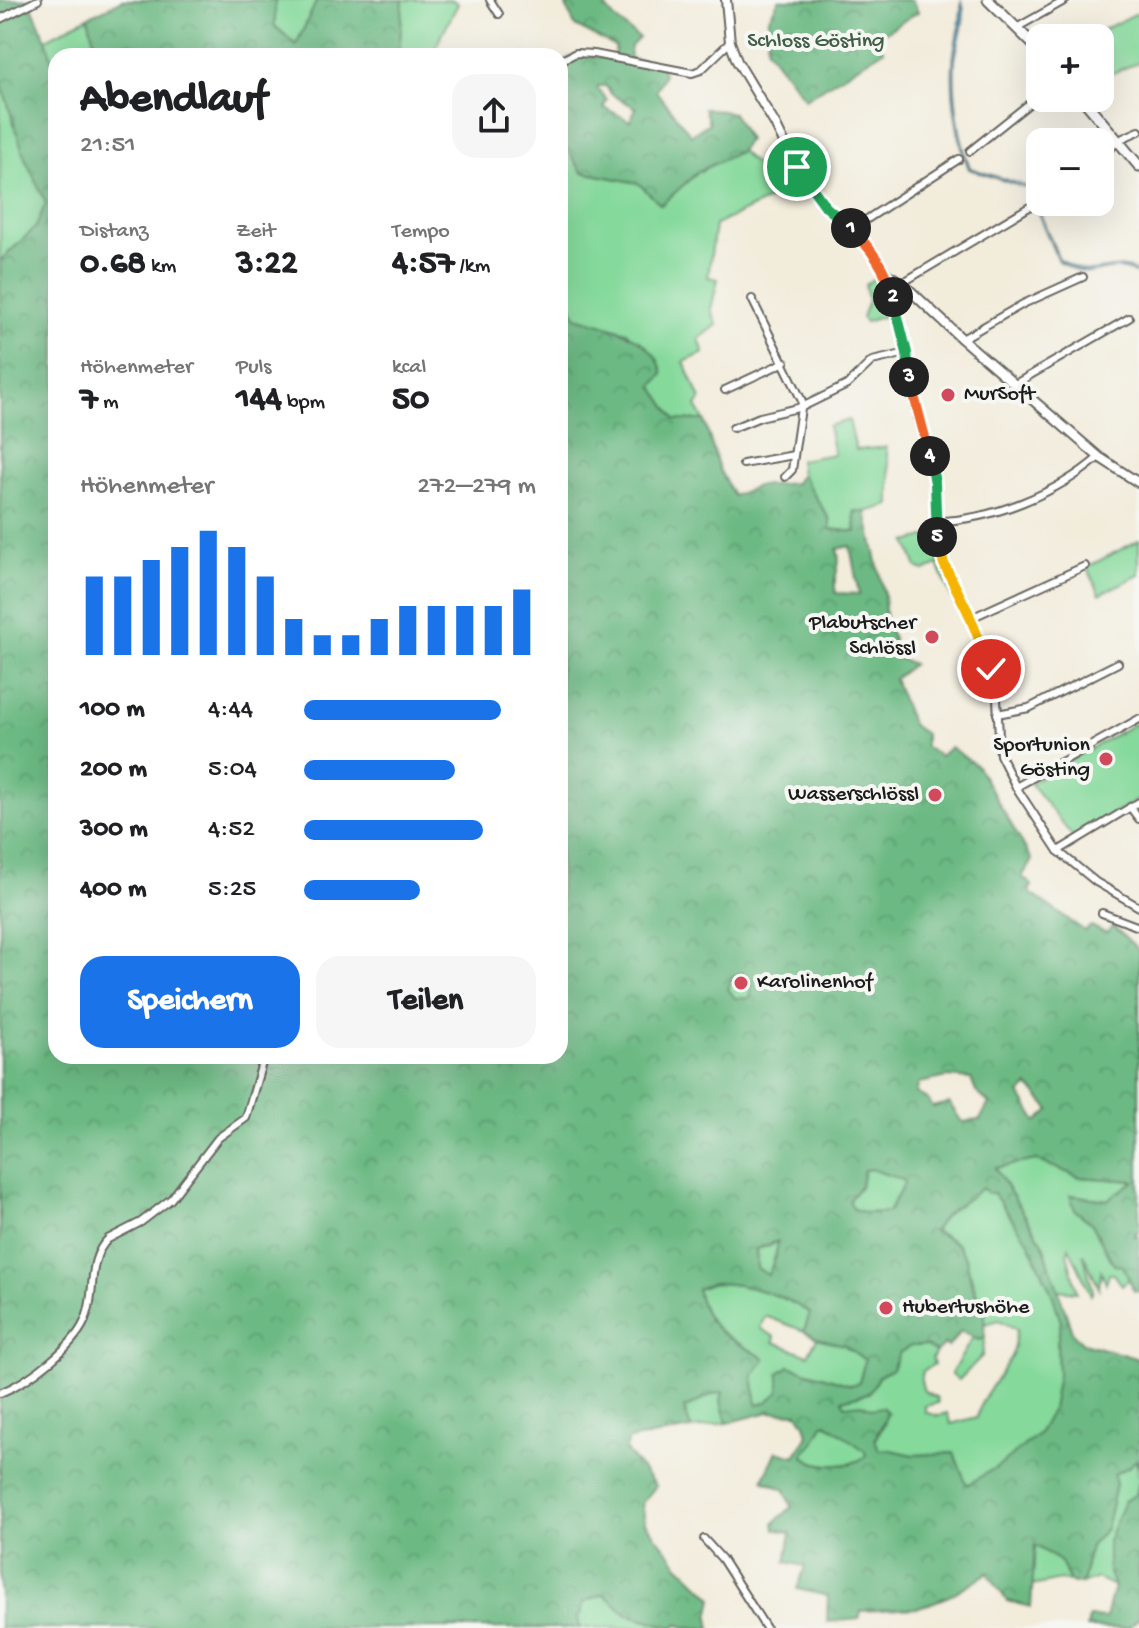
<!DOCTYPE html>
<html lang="de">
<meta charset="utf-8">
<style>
body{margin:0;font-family:"Gochi Hand",sans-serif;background:#f6f6f6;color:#202124;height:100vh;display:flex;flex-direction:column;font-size:30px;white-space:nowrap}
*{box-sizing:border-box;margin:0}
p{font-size:26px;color:#757577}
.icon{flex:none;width:44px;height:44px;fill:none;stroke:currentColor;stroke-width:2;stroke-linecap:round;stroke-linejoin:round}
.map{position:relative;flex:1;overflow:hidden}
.details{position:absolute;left:48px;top:48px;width:520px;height:1016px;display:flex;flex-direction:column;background:#fff;border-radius:24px;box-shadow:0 8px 32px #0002}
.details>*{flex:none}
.fabs{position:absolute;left:1026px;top:24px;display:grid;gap:16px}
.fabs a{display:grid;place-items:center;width:88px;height:88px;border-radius:16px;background:#fff;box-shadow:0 8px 32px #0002;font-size:40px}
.pin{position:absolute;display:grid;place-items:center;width:68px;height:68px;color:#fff;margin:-34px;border:4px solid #fff;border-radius:50%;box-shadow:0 2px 8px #0007}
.km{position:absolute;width:40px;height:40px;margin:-20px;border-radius:50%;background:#222;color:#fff;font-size:22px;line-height:40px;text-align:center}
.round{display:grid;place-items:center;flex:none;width:84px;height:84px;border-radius:24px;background:#f6f6f6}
.head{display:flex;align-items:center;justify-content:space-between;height:136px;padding:0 32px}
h1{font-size:44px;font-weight:700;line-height:60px}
.metrics{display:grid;grid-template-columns:repeat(3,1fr);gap:12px;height:136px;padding:8px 32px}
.metrics div{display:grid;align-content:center}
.metrics b{font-size:34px;font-weight:700}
.metrics small{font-size:22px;font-weight:400}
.metrics p{font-size:22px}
.chart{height:224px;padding:16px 32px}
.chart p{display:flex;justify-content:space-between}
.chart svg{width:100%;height:144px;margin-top:8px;stroke:#1a73e8;stroke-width:6}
.primary-button{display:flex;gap:16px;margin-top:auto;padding:16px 32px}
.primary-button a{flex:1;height:92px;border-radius:24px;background:#1a73e8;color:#fff;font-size:32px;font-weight:700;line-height:92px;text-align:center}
.primary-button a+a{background:#f6f6f6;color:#202124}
ul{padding:0 32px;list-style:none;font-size:26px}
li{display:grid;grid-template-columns:128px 96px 1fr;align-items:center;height:60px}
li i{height:20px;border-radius:10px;background:#1a73e8}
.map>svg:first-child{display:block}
.green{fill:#85d99b;stroke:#507a5c;stroke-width:2}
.forest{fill:url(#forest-crowns);stroke:#446a50;stroke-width:2;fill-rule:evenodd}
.water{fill:url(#water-ripples);stroke:#396678;stroke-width:2}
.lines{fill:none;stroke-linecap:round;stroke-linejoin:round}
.minor-casing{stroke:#67655f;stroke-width:10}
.tertiary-casing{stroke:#67655f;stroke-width:12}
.secondary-casing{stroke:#67655f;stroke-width:13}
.minor{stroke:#fff;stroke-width:6}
.tertiary{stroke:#fff;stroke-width:8}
.secondary{stroke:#fff;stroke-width:9}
.split-1-casing{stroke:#fff;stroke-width:16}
.split-2-casing{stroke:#fff;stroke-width:16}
.split-3-casing{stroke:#fff;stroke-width:16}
.split-4-casing{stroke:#fff;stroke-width:16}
.split-5-casing{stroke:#fff;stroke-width:16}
.split-6-casing{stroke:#fff;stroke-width:16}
.split-7-casing{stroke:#fff;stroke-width:16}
.split-1{stroke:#22a559;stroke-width:10}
.split-2{stroke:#f0652b;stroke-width:10}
.split-3{stroke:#22a559;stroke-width:10}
.split-4{stroke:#f0652b;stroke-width:10}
.split-5{stroke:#22a559;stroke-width:10}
.split-6{stroke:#f5b400;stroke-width:10}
.split-7{stroke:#f5b400;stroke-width:10}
.poi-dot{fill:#d1495b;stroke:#f6f6f2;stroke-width:3}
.labels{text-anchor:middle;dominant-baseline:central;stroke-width:8;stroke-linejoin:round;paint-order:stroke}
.park-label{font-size:22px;fill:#415e48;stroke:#f6f6f2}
.poi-label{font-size:22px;fill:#1c1c1c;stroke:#f6f6f2;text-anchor:start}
</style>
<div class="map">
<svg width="1139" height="1628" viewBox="0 0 1139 1628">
<defs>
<pattern id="forest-crowns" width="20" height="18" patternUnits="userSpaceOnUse" patternTransform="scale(2)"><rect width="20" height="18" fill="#6cb983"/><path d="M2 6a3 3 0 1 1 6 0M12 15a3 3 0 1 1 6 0" fill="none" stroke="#5d9e71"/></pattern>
<pattern id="water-ripples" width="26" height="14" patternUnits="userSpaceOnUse" patternTransform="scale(2)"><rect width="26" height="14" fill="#56b0d4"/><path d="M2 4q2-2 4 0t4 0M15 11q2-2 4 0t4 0" fill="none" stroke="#468eab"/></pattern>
</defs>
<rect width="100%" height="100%" fill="#f6f6f2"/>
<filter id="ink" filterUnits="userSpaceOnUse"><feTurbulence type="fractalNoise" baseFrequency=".0125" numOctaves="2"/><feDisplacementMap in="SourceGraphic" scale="16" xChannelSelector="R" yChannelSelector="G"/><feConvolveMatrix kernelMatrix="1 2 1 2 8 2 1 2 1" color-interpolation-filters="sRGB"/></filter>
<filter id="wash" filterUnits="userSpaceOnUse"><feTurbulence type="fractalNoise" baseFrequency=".006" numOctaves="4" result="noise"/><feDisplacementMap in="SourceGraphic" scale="32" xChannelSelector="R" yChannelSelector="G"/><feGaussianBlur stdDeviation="1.8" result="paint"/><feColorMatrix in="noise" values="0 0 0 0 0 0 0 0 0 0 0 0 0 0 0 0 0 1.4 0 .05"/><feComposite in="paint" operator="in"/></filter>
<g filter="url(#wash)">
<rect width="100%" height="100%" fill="#f2ecdb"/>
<g class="green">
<path d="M275,0H317L296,45L275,26Z"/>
<path d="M403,0H453L458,4L431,56H399Z"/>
<path d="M1139,12V62L1108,75L1100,74V38H1086Z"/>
<path d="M88,17L98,56H56V74L46,39Z"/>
<path d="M0,79L25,158L46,203L36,227L0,261Z"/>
<path d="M560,138L582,172L638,183L661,205L698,172L740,151L785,192L715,225L708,277L718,279L711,309L717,325L699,339L704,353L684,362L701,399L696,406L704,420H676L652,386L628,332L576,317L560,281Z"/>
<path d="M878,275L884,284L891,314L865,322L862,317L868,301L865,285Z"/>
<path d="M849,420L856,450L886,447L890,476V505L866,512L854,511L856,532L830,529V520L801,474L799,460L834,454L828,426Z"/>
<path d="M933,535L940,563L956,597L952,599L938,565L924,571L917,567L907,542Z"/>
<path d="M1139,540V575L1100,594L1087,567Z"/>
<path d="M1136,723L1139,729V799L1073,837L1030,783Z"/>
<path d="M743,973L752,983L750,998L735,999L728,989L732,977Z"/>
<path d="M1036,1160L1079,1177L1135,1181L1107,1200L1071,1195L1075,1210L1092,1224L1114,1264L1123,1266L1129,1279L1122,1285L1114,1274H1109L1106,1283L1101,1271L1099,1288L1083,1253L1093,1291L1091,1295L1069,1247L1067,1253L1077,1292L1058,1290L1042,1242L995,1168Z"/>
<path d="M871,1169L903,1180L904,1184L888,1212L865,1213L853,1209L849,1200L861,1185L864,1170Z"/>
<path d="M982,1188L989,1194L993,1193L1029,1242L1053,1296L1061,1322L1057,1343L1058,1374L1053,1409L1038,1434L1003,1463L967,1485L953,1453L914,1455L886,1449L879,1451L875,1439L885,1423C868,1405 868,1408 845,1406L842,1400L869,1393L878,1377L892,1369L899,1353L911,1346H926L936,1352L932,1359L934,1364L923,1371L921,1381L924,1391L937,1398L938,1403L925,1406V1412L937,1416L947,1413L951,1424L977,1417L982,1402L1012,1355L1017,1329L999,1320L985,1324C984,1313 964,1251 957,1244C951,1238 941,1235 934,1231L945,1215Z"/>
<path d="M779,1241L769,1276L757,1268L756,1249L770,1246Z"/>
<path d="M713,1283C745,1283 783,1295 810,1313L804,1331L765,1316L760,1328L775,1337L774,1342L808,1355L817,1338L844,1345L865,1360L859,1383L851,1385L789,1366L779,1373V1392L767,1402L756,1404L753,1375L764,1358C729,1336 707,1334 697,1289Z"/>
<path d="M973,1337L979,1340L985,1338L982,1356L959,1380L951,1374Z"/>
<path d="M720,1391L723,1392L721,1401L727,1423L691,1429L684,1408C698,1405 706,1395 720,1391Z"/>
<path d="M823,1423C839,1427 853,1441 865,1451L866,1456C850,1468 816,1469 802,1454L813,1444Z"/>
<path d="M1136,1460C1139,1470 1139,1484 1136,1495L1124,1501L1108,1570L1114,1586L1097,1578L1082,1584L1090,1546L1106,1529L1116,1485L1114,1474L1129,1467Z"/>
<path d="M1035,1545L1061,1562L1070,1582L1060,1580L1032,1586Z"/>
<path d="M604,1594L627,1614L664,1625L663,1628H580L578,1619L584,1602Z"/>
</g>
<g class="forest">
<path d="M0,0H29L46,39L56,74V1056H560V281L576,317C610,327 654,335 663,374L653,386L676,420H704L719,469L733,496L757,486L795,483L801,474L830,520V529L856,532L854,511L866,512L884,594L886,625L893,638V656L913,664L894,679L912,725L925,734V747L940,756L950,747L977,766L1032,860L1022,877L1032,885L1029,892L1085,931L1091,926L1106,933L1113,926L1139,950V1230L1134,1236L1139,1237V1291H1134L1123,1266L1114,1265L1092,1224L1075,1210L1070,1195L1107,1200L1134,1181L1079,1177L1036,1160L995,1168L1042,1242L1073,1334L1083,1343L1139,1359V1465L1136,1460L1129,1467L1114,1474L1116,1485L1106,1529L1090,1546L1082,1584L1070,1582L1061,1562L1035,1545L1031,1607L1007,1601L988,1573L949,1596L919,1608L861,1611L859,1619L827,1622L828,1596L797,1589L805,1566L786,1562L791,1533L775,1529L774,1523L792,1507L785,1490L763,1480L777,1451L795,1456L808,1435L805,1424L798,1413L769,1412L727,1423L721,1401L723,1392C708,1392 699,1405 684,1408L691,1429L629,1440L625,1450L656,1486L642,1503L645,1522L678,1564L713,1598L709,1618L711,1628H687L677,1624L674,1628L627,1614L604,1594L584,1602L578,1619L580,1628H0V261L36,227L46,203L25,158L0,79ZM850,546L859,594L836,593C831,574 843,569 837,549ZM742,973L752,983L750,998H735L728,989L732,977ZM948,1077L971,1079L976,1092L989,1103L980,1120L962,1122L949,1103L933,1107L927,1099L916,1093L919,1083ZM1029,1086L1050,1110L1037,1122L1020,1094ZM871,1169L903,1180L904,1184L888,1212L865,1213L853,1209L849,1200L861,1185L864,1170ZM982,1188L989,1194L993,1193L1029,1242L1053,1296L1061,1322L1057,1343L1058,1374L1052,1409L1038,1434L1003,1463L967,1485L954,1453L914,1455L886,1449L879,1450L875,1439L888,1413L882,1407L872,1409L861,1404L845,1406L842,1400L869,1393L878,1377L892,1369L899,1353L911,1346H926L936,1352L945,1344L948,1347L961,1331L979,1340L985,1338L984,1313L972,1286L966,1258L957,1244L934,1231L945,1215ZM778,1241L776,1257L768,1275L757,1268L756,1249ZM713,1283C745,1283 783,1295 810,1313L804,1331L817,1338L844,1345L865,1360L859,1383L851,1385L789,1366L779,1373V1392L767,1402L757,1404L753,1376L765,1359C730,1337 706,1333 697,1289ZM827,1423L865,1451L866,1456C851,1468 816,1469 803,1455L813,1444L823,1424Z"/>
<path d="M122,0H275V26L296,45L317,0H403L399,56H98L88,17Z"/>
<path d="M569,0H600L614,18L639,38L631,46L629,58L660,64L664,74L656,91L691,135L709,123L704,108L733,113L748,140L740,151L698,172L661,205L638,183L582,172L560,138V63L576,54L613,59L616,47L575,26L566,6ZM598,86H606L611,94L636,108L630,121L603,107L607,100L598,89Z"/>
<path d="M779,0H912L918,12L876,38L884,50L805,99L767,49L769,18Z"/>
<path d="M1139,1486V1618L1128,1628H1087L1089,1617L1106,1618L1114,1586L1108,1570V1541L1124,1501L1136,1495Z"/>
</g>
<path class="water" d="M961,0C969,16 957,42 955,61C953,91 959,141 970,168L1029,187L1059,259C1069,264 1078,271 1089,271C1107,270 1124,262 1139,274L1116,268L1089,273L1077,271L1058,261L1028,189L969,169C957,139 951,95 953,63C954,41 963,22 961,0Z"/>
</g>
<g filter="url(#ink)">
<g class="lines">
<g class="minor-casing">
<g id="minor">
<path d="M490,0L499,14"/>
<path d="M0,19L38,0"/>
<path d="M1018,27L1066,0"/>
<path d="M560,61L576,53L594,54L692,73L701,70L730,42"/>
<path d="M970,151L1040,95"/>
<path d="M1100,156L1123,138L1139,131"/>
<path d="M852,229L959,159"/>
<path d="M887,274L907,353L909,386L934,473L936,521L939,550L944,564L983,643L991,669L997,699L1000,755L1016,787L1058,851L1096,882L1139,907"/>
<path d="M902,283L1031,206"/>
<path d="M752,299L802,401L792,470L785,477"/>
<path d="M962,339L1023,304L1083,277"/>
<path d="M1015,384L1129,318"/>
<path d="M725,390L785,362"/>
<path d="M733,428L760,417L802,407L847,385L872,361L907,353"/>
<path d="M743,464L794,455"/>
<path d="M936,521C990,521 1058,493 1099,457"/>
<path d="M971,618L1085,566"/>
<path d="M997,714L1029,708L1118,663"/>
<path d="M1016,787L1139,719"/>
<path d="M1130,807L1139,819"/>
<path d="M1058,851L1139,802"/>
<path d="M1102,913L1139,927"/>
<path d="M0,1393C28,1382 78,1345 87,1315C96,1288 87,1260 108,1239L141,1222L171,1199L218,1138L246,1118L264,1056"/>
<path d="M704,1539L722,1559L766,1628"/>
</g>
</g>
<g class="tertiary-casing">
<path id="tertiary" d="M726,0L730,42L737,61L775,124L795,165L826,207L871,249L887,274L902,283L962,339L1099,457L1139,483"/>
</g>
<g class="secondary-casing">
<g id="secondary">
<path d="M988,0L1040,51"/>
<path d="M1082,98L1139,166"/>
</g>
</g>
<use href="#minor" class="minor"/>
<use href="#tertiary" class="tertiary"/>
<use href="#secondary" class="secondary"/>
</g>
</g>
<g class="lines" filter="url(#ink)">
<g class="split-1-casing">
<path id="split-1" d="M797,167L826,207L851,228"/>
</g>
<g class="split-2-casing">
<path id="split-2" d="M851,228C871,249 886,268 893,297"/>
</g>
<g class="split-3-casing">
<path id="split-3" d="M893,297L907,353L909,377"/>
</g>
<g class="split-4-casing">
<path id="split-4" d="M909,377L930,456"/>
</g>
<g class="split-5-casing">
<path id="split-5" d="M930,456L935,483L937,537"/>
</g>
<g class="split-6-casing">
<path id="split-6" d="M937,537L944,564L968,612"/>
</g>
<g class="split-7-casing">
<path id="split-7" d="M968,612L991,669"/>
</g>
<use href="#split-1" class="split-1"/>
<use href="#split-2" class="split-2"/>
<use href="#split-3" class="split-3"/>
<use href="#split-4" class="split-4"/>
<use href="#split-5" class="split-5"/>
<use href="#split-6" class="split-6"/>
<use href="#split-7" class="split-7"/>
</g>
<g class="poi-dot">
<circle cx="948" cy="395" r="8"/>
<circle cx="932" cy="637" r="8"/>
<circle cx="1106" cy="759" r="8"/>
<circle cx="935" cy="795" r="8"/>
<circle cx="741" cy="983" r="8"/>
<circle cx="886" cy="1308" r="8"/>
</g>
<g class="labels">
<g class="park-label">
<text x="816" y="42">Schloss Gösting</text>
</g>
<g class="poi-label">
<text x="964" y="395">MurSoft</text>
<text x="916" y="624" text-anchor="end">Plabutscher<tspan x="916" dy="25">Schlössl</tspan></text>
<text x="1090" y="746" text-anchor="end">Sportunion<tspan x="1090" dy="25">Gösting</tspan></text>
<text x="919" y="795" text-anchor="end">Wasserschlössl</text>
<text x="757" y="983">Karolinenhof</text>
<text x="902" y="1308">Hubertushöhe</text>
</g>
</g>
</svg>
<div class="fabs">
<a>+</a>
<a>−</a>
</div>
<div class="pin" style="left:797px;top:167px;background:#1e9e55"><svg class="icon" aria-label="arrive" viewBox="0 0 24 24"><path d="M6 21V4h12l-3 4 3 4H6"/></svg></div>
<div class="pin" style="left:991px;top:669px;background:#d93025"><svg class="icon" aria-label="check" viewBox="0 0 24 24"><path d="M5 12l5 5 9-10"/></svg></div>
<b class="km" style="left:851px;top:228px">1</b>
<b class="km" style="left:893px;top:297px">2</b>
<b class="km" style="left:909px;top:377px">3</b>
<b class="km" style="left:930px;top:456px">4</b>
<b class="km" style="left:937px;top:537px">5</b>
<section class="details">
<div class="head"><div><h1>Abendlauf</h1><p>21:51</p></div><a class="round"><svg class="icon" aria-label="share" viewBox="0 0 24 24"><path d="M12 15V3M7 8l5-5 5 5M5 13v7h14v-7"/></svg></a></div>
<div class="metrics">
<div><p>Distanz</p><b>0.68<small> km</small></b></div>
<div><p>Zeit</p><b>3:22</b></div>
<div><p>Tempo</p><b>4:57<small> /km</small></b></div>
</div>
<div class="metrics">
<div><p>Höhenmeter</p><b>7<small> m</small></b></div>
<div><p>Puls</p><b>144<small> bpm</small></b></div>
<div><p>kcal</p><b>50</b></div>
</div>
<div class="chart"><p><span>Höhenmeter</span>272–279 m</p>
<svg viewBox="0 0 160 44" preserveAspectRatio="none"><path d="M5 44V20M15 44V20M25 44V15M35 44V11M45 44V6M55 44V11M65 44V20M75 44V33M85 44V38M95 44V38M105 44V33M115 44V29M125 44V29M135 44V29M145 44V29M155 44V24"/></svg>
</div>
<ul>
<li><b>100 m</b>4:44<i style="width:85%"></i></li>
<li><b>200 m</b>5:04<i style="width:65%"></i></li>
<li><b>300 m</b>4:52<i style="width:77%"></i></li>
<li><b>400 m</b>5:25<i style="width:50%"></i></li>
</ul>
<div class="primary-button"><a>Speichern</a><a>Teilen</a></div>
</section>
</div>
